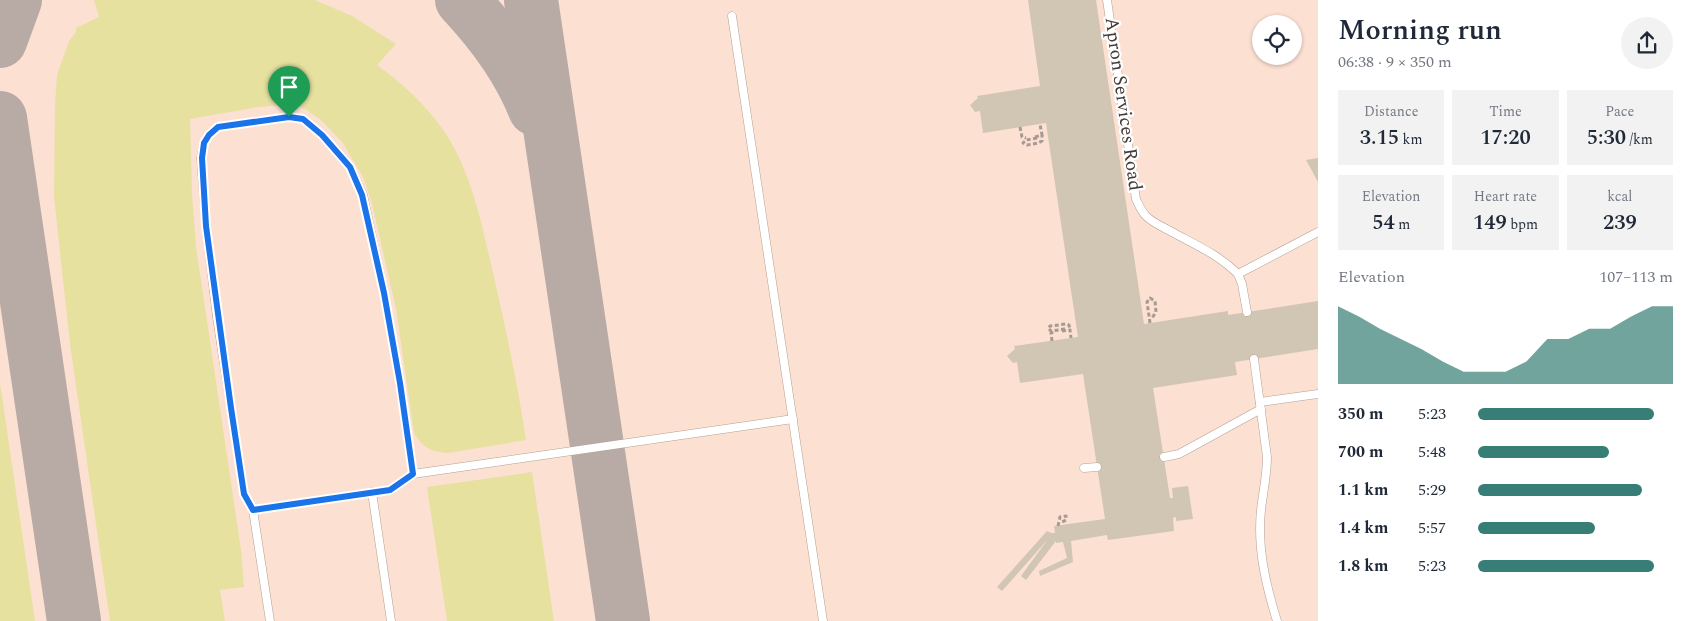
<!DOCTYPE html>
<meta charset="utf-8">
<style>
body{margin:0;font-family:Spectral,serif;background:#f2f2f3;color:#1f2937;height:100vh;display:flex;flex-direction:column;font-size:19px;white-space:nowrap}
*{box-sizing:border-box;margin:0}
p{font-size:16px;color:#747a83}
.icon{flex:none;width:28px;height:28px;fill:none;stroke:currentColor;stroke-width:2;stroke-linecap:round;stroke-linejoin:round}
.map{position:relative;flex:1;overflow:hidden}
.drawer{display:flex;flex-direction:column;background:#fff;width:375px}
.drawer>*{flex:none}
.controls{position:absolute;left:1252px;top:15px;display:grid;gap:10px}
.controls a{display:grid;place-items:center;width:50px;height:50px;border-radius:50%;background:#fff;box-shadow:0 1px 4px #0004;font-size:25px}
.pin{position:absolute;display:grid;place-items:center;width:42px;height:42px;color:#fff;margin:-51px -21px;border-radius:50% 50% 50% 0;rotate:-45deg;box-shadow:0 0 5px #0007}
.pin .icon{rotate:45deg}
.round{display:grid;place-items:center;flex:none;width:52px;height:52px;border-radius:26px;background:#f2f2f3}
.summary{display:flex;align-items:center;justify-content:space-between;height:85px;padding:0 20px}
h1{font-size:28px;font-weight:600;line-height:38px}
.figures{display:grid;grid-template-columns:repeat(3,1fr);gap:8px;height:85px;padding:5px 20px}
.figures div{display:grid;align-content:center;border-radius:0px;background:#f2f2f3;text-align:center}
.figures b{font-size:21px;font-weight:600}
.figures small{font-size:14px;font-weight:400}
.figures p{font-size:14px}
.chart{height:140px;padding:10px 20px}
.chart p{display:flex;justify-content:space-between}
.chart svg{width:100%;height:90px;margin-top:5px;fill:#377e76;opacity:.7}
ul{padding:0 20px;list-style:none;font-size:16px}
li{display:grid;grid-template-columns:80px 60px 1fr;align-items:center;height:38px}
li i{height:12px;border-radius:6px;background:#377e76}
main{display:flex;flex:1;min-height:0}
.map>svg:first-child{display:block}
.built{fill:#fce0d2;fill-rule:evenodd}
.green{fill:#e7e1a0}
.lines{fill:none;stroke-linecap:round;stroke-linejoin:round}
.taxiway{stroke:#b8aaa4;stroke-width:54}
.building{fill:#d1c5b4}
.service-casing{stroke:#b3a096;stroke-width:9}
.path{stroke:#a69a93;stroke-width:3;stroke-dasharray:4 2.5;stroke-linecap:butt}
.service{stroke:#fff;stroke-width:8}
.route-casing{stroke:#fff;stroke-width:10}
.route{stroke:#1a73e8;stroke-width:6}
.labels{text-anchor:middle;dominant-baseline:central;stroke-width:4.5;stroke-linejoin:round;paint-order:stroke}
.street-label{font-size:19px;fill:#433b37;stroke:#fefefe}
</style>
<main>
<div class="map">
<svg width="1318" height="621" viewBox="0 0 1318 621">
<rect width="100%" height="100%" fill="#feede5"/>
<path class="built" d="M0,0H1318V621H0ZM1261,24H1294V56H1261Z"/>
<g class="green">
<path d="M94,0H315L352,16L396,44L377,65C402,83 426,105 444,131C473,174 482,227 494,277C506,331 518,385 526,440L448,453C431,452 423,448 414,433L396,309L372,204L364,179L343,143L322,121L305,109L292,104L259,107L190,119L192,195L196,247L241,550L244,587L220,590L225,621H110L70,344L54,197L55,104L57,75L69,41L76,32V28L99,17Z"/>
<path d="M0,383L35,621H0Z"/>
<path d="M532,472L554,621H447L427,487Z"/>
</g>
<g class="lines">
<g class="taxiway">
<path d="M462,0C492,32 519,68 535,109"/>
<path d="M531,0L623,621"/>
<path d="M0,41L15,0"/>
<path d="M0,118L74,621"/>
</g>
</g>
<g class="building">
<path d="M1028,0H1096L1144,324L1228,311V315L1318,301V349L1235,362L1237,375L1153,388L1170,498H1173L1172,488L1188,486L1193,519L1176,521V517L1173,518L1174,531L1108,540L1107,535L1071,541L1073,562L1040,576L1039,571L1067,558L1063,542L1056,543V541L1026,580L1021,576L1048,539L1002,591L997,587L1047,531L1051,533H1055L1054,526L1105,519L1083,374L1020,383L1017,362L1013,363L1007,356L1015,349L1014,346L1078,337L1046,123L983,133L980,111L975,112L970,105L978,98L977,96L1040,86Z"/>
<path d="M1318,158V182L1306,160Z"/>
</g>
<g class="lines">
<g class="service-casing">
<g id="service">
<path d="M1107,0L1136,199C1139,205 1141,211 1146,216C1153,223 1163,227 1172,232C1196,245 1219,255 1238,274"/>
<path d="M732,16L823,621"/>
<path d="M1247,312L1242,284L1238,274L1318,232"/>
<path d="M1254,359L1267,457C1267,475 1263,492 1261,510C1257,549 1266,585 1277,621"/>
<path d="M1260,402L1318,394"/>
<path d="M1164,457L1179,454L1261,409"/>
<path d="M1084,468L1097,467"/>
<path d="M372,492L391,621"/>
<path d="M253,510L390,490L413,474L793,419"/>
<path d="M270,621L253,510L244,494L217,317L206,226L201,158L204,143L209,135L218,127L289,117L303,119L322,135L350,167L363,195L384,293L400,383L413,474"/>
</g>
</g>
<g class="path">
<path d="M1020,127L1022,137L1026,138"/>
<path d="M1035,137L1042,135L1040,124"/>
<path d="M1037,138L1026,140L1023,143L1027,145L1038,143L1042,141V135"/>
<path d="M1150,323L1147,302L1150,298L1155,301L1156,312L1152,318"/>
<path d="M1065,329L1051,331L1048,328L1050,326L1066,324L1069,325L1070,330"/>
<path d="M1062,331L1070,330L1071,338"/>
<path d="M1052,341L1051,333L1055,332"/>
<path d="M1058,526L1060,517L1066,516V520L1062,522"/>
</g>
<use href="#service" class="service"/>
</g>
<g class="lines">
<g class="route-casing">
<path id="route" d="M289,117L303,119L322,135L350,167L362,195L384,293L400,383L413,474L390,490L253,510L244,494L231,408L206,226L202,158L204,143L209,135L218,127Z"/>
</g>
<use href="#route" class="route"/>
</g>
<g class="labels">
<g class="street-label">
<text transform="translate(1123 104) rotate(82)">Apron Services Road</text>
</g>
</g>
</svg>
<div class="controls">
<a><svg class="icon" aria-label="locate" viewBox="0 0 24 24"><circle cx="12" cy="12" r="6"/><path d="M12 2v4M12 18v4M2 12h4M18 12h4"/></svg></a>
</div>
<div class="pin" style="left:289px;top:117px;background:#1e9e55"><svg class="icon" aria-label="arrive" viewBox="0 0 24 24"><path d="M6 21V4h12l-3 4 3 4H6"/></svg></div>
</div>
<section class="drawer">
<div class="summary"><div><h1>Morning run</h1><p>06:38 · 9 × 350 m</p></div><a class="round"><svg class="icon" aria-label="share" viewBox="0 0 24 24"><path d="M12 15V3M7 8l5-5 5 5M5 13v7h14v-7"/></svg></a></div>
<div class="figures">
<div><p>Distance</p><b>3.15<small> km</small></b></div>
<div><p>Time</p><b>17:20</b></div>
<div><p>Pace</p><b>5:30<small> /km</small></b></div>
</div>
<div class="figures">
<div><p>Elevation</p><b>54<small> m</small></b></div>
<div><p>Heart rate</p><b>149<small> bpm</small></b></div>
<div><p>kcal</p><b>239</b></div>
</div>
<div class="chart"><p><span>Elevation</span>107–113 m</p>
<svg viewBox="0 0 160 44" preserveAspectRatio="none"><path d="M0 44V6L10 11L20 17L30 22L40 27L50 33L60 38L70 38L80 38L90 33L100 22L110 22L120 17L130 17L140 11L150 6L160 6V44z"/></svg>
</div>
<ul>
<li><b>350 m</b>5:23<i style="width:90%"></i></li>
<li><b>700 m</b>5:48<i style="width:67%"></i></li>
<li><b>1.1 km</b>5:29<i style="width:84%"></i></li>
<li><b>1.4 km</b>5:57<i style="width:60%"></i></li>
<li><b>1.8 km</b>5:23<i style="width:90%"></i></li>
</ul>
</section>
</main>
